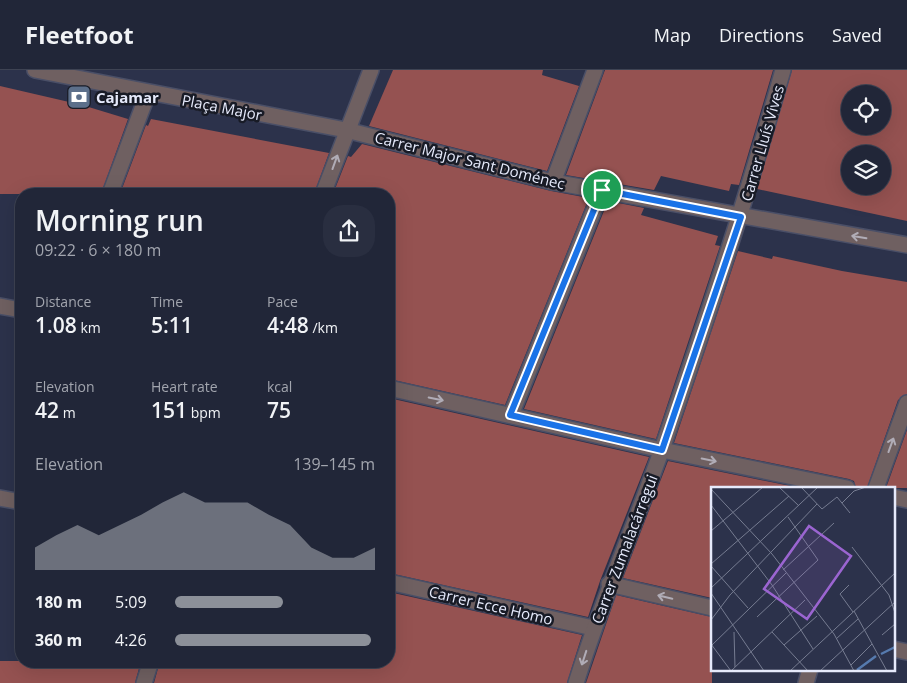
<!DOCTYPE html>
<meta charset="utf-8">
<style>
body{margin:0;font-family:"Open Sans",sans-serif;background:#292e40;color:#f1f3f6;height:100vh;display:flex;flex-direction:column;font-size:19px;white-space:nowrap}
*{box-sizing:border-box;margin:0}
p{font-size:16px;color:#a2a5ae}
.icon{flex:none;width:28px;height:28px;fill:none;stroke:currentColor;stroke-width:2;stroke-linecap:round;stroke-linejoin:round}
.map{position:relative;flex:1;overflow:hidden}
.side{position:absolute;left:15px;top:118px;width:380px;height:480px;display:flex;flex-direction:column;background:#212638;border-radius:20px;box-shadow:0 5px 20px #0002,0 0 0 1px #3e4353}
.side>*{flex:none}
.tools{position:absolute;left:841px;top:15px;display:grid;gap:10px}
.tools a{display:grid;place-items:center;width:50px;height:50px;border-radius:50%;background:#212638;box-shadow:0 5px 20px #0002,0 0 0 1px #3e4353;font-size:25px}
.pin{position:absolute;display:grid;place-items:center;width:42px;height:42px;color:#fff;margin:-21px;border:2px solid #fff;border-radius:50%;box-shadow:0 1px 5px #0007}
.round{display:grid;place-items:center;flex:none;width:52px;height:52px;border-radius:20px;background:#292e40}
.headline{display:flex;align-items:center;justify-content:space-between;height:85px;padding:0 20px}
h1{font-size:28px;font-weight:600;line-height:38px}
.figures{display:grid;grid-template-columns:repeat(3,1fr);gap:8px;height:85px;padding:5px 20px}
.figures div{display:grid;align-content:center}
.figures b{font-size:21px;font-weight:600}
.figures small{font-size:14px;font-weight:400}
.figures p{font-size:14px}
.chart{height:140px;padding:10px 20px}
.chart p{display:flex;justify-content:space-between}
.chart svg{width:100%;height:90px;margin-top:5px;fill:#8c9099;opacity:.7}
ul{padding:0 20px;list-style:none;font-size:16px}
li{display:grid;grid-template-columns:80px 60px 1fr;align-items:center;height:38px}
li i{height:12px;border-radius:6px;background:#8c9099}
header{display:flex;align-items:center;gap:30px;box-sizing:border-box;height:70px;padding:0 25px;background:#212638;border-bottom:1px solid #3e4353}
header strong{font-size:24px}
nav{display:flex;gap:28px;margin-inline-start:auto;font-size:18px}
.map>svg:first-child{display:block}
.building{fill:#955251;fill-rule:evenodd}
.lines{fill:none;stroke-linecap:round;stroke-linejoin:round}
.street-casing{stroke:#4a4f67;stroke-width:18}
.street{stroke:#6f6061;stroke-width:15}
.oneway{stroke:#b0acb6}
.route-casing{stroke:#fff;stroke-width:10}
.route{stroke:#1a73e8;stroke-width:6}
.labels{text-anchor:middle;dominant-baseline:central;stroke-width:5;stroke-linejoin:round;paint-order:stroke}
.poi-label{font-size:15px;font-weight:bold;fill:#e6eafb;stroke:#181b26;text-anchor:start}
.street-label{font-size:15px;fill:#e6eafb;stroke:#181b26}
.inset-river{fill:none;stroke:#567aae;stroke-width:2.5}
.inset-road{fill:none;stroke:#767c91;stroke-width:1}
.view{fill:#9b65d1;fill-opacity:0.15;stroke:#9b65d1;stroke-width:2.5}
.inset-edge{fill:none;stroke:#e6eafb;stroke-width:2.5}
</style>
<header>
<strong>Fleetfoot</strong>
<nav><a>Map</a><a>Directions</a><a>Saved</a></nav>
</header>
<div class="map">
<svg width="907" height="613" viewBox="0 0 907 613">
<rect width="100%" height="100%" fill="#2c324b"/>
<g class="building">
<path d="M393,0H543L542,5L579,16L547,101L369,56Z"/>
<path d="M605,0H773L739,115L731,114L729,121L661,106L654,120L566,105Z"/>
<path d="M792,0H907V151L757,119ZM850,24H882V56H850ZM850,84H882V116H850Z"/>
<path d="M0,16L82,35L128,49L101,124H0Z"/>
<path d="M151,49L329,83L314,124H120L146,55L148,56Z"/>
<path d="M362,74L551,121L589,128L505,335L389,309V124H333L348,86L351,87Z"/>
<path d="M608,131L644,138L641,145L718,166L715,175L720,176L656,369L524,339Z"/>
<path d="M738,181L772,189L773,186L842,201L907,212V324L898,330L867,418H856L854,411L849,409L674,373Z"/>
<path d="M389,328L649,387L600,511L588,547L389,503Z"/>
<path d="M907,360V418H886Z"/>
<path d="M668,391L800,418H712V528L623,508Z"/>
<path d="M389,522L582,565L567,613H154L160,591H389Z"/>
<path d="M616,525L712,547V613H586Z"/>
<path d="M0,591H141L135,613H0Z"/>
</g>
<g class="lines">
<g class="street-casing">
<g id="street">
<path d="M35,0L346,60L553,112L907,175"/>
<path d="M553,112L595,0"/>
<path d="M110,124L148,23"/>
<path d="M323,124L371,0"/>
<path d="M0,236L21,240"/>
<path d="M389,318L662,380L847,418"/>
<path d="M511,345L602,120"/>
<path d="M876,418L907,333"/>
<path d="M893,427L907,430"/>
<path d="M0,428L21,432"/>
<path d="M389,512L593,558"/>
<path d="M609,514L712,538"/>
<path d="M893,579L907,582"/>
<path d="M144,613L151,591"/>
<path d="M576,613C601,533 634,457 662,379C706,253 747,127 783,0"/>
<path d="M806,613L810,599"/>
</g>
</g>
<use href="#street" class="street"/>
</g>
<defs><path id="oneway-shaft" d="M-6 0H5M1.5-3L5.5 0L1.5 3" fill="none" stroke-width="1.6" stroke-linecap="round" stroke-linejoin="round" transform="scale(1.25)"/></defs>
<g class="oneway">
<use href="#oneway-shaft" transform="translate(335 92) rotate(-70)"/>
<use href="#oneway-shaft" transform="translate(859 167) rotate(-171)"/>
<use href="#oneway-shaft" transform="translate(436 329) rotate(12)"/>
<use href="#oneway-shaft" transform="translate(891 375) rotate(-70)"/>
<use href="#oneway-shaft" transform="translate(709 390) rotate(12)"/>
<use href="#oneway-shaft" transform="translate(665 527) rotate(-167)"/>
<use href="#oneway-shaft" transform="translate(584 588) rotate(108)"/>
</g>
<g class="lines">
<g class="route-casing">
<path id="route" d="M602,120L741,147L662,380L510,345Z"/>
</g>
<use href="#route" class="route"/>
</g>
<defs>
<g id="bank-square" transform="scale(1.25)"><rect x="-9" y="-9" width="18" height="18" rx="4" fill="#5c6f8a" stroke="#181b26"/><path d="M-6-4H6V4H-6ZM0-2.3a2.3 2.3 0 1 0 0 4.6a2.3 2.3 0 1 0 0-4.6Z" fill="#fff"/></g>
</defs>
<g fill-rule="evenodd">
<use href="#bank-square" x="79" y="27"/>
</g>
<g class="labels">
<g class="poi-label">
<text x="96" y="27">Cajamar</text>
</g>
<g class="street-label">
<text transform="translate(222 37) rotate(11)">Plaça Major</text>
<text transform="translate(762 73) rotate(-74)">Carrer Lluís Vives</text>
<text transform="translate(470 90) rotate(14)">Carrer Major Sant Doménec</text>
<text transform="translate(624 479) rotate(-69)">Carrer Zumalacárregui</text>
<text transform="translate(491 535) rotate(13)">Carrer Ecce Homo</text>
</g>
</g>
<g transform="translate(711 417)">
<rect width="184" height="184" fill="#2c324b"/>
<path class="inset-river" d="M170,167L184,160M146,183L165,169"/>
<path class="inset-road" d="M68,0L88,19M90,0L111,22L126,10L139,26M0,2L61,67L123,147L143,184M131,16L143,4L155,0M0,18L61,98L102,162M0,44L52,0M141,60L178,108L184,126M0,77L78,9M0,79L37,121M72,83L123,36M138,98L129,107L142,125M0,101L107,0M0,106L53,184M143,124L176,184M46,130L107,73L77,30M0,133L19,108L106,17M23,145L24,180M61,145L97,184M171,148L184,137M125,152L147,132M0,157L20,184M1,158L75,86M73,158L106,129M140,178L161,157M20,184L94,113M79,184L184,86M109,184L184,115"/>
<path class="view" d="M98,39L140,69L96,132L53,102Z"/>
<rect width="184" height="184" class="inset-edge"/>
</g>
</svg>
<div class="tools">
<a><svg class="icon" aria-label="locate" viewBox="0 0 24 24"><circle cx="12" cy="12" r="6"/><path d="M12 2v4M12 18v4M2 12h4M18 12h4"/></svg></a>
<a><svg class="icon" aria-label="layers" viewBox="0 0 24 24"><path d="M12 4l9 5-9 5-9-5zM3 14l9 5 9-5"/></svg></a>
</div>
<div class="pin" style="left:602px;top:120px;background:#1e9e55"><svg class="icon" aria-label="arrive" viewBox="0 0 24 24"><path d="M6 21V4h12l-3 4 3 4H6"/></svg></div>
<section class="side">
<div class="headline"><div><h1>Morning run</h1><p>09:22 · 6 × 180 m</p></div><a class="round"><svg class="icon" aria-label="share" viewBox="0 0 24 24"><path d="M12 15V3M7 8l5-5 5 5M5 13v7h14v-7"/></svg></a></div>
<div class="figures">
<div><p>Distance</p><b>1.08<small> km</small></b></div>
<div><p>Time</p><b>5:11</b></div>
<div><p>Pace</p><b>4:48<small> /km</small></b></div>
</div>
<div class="figures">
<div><p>Elevation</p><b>42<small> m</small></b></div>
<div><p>Heart rate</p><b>151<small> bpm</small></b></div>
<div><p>kcal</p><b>75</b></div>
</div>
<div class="chart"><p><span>Elevation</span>139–145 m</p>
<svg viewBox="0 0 160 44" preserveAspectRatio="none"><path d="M0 44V33L10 27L20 22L30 27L40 22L50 17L60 11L70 6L80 11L90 11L100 11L110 17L120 22L130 33L140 38L150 38L160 33V44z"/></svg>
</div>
<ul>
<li><b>180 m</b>5:09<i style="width:54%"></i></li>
<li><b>360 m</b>4:26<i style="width:98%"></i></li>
</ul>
</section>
</div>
